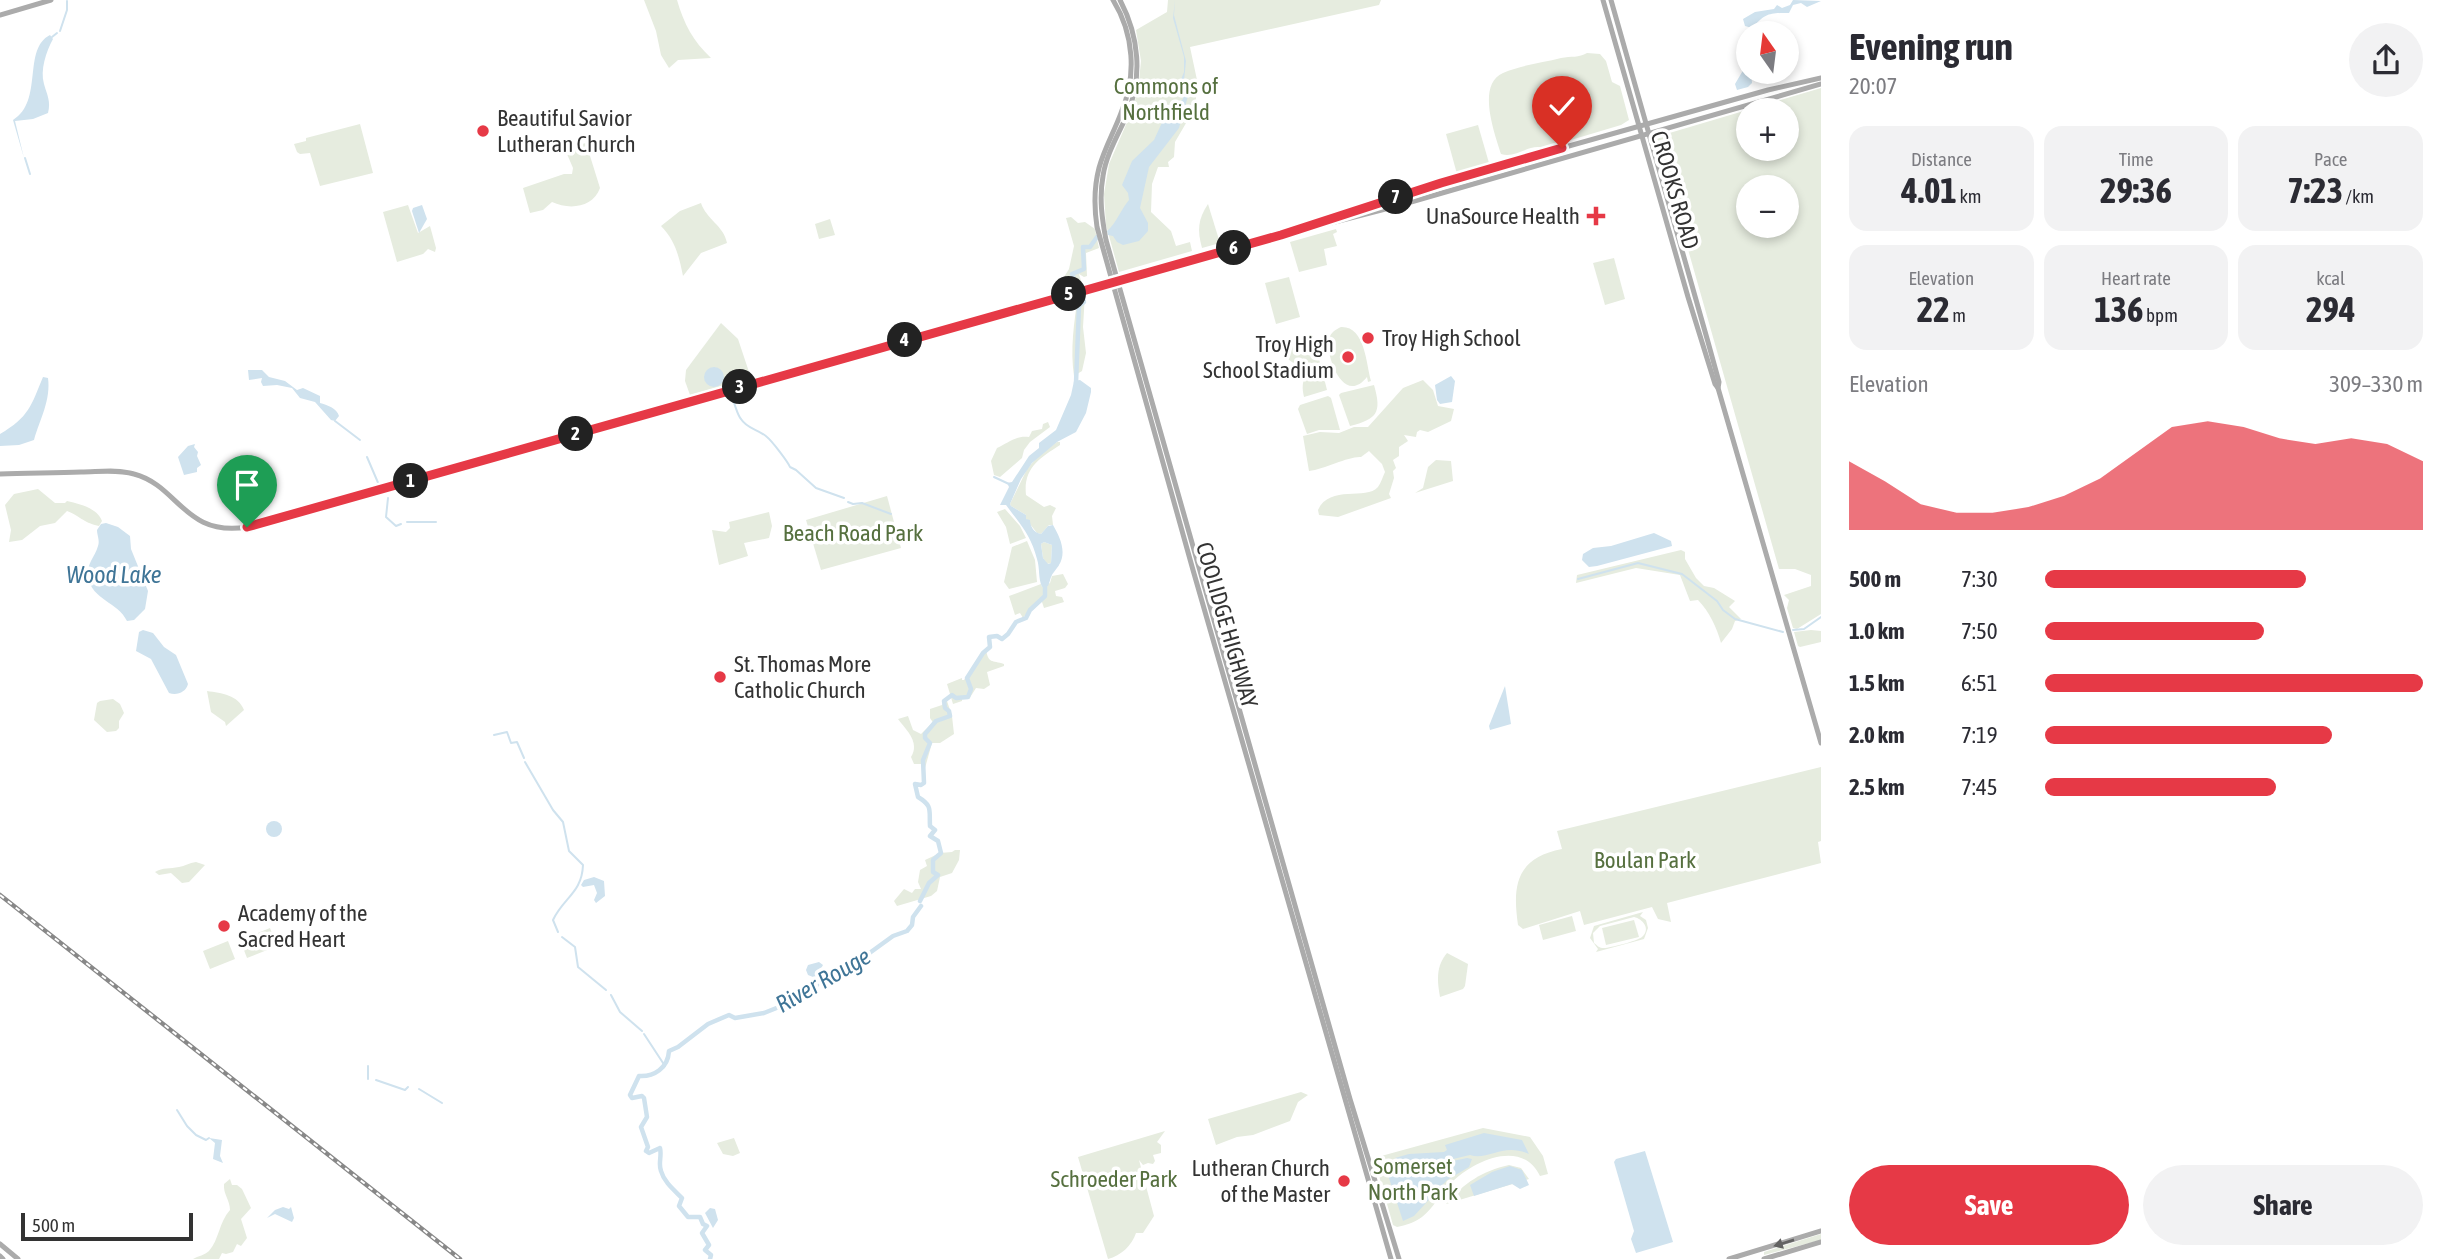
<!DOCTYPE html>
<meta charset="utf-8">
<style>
body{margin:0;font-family:"Asap Condensed",sans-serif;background:#f2f2f3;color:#2b2b33;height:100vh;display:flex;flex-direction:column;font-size:26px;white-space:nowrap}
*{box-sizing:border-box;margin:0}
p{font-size:23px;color:#7c7c81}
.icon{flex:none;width:38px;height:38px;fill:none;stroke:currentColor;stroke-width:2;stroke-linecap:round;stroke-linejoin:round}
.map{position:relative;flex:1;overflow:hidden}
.sheet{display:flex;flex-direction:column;background:#fff;width:630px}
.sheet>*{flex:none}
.needle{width:46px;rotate:346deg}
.controls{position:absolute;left:1736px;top:21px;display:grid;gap:14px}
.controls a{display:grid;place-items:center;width:63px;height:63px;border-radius:50%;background:#fff;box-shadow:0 4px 10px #0003;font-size:35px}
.scale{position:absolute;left:21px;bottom:18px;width:172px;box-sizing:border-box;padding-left:7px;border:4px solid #333;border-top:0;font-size:19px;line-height:24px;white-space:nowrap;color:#333;-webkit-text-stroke:5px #fff;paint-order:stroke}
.pin{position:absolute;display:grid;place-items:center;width:60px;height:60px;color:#fff;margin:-72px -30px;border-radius:50% 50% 50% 0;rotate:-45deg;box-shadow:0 0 7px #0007}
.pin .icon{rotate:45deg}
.km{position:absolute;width:35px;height:35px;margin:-18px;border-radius:50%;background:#222;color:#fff;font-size:19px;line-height:35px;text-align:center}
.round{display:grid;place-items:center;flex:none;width:74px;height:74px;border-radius:37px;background:#f2f2f3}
.summary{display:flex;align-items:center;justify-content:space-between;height:119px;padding:0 28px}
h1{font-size:38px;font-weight:700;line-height:52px}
.metrics{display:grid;grid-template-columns:repeat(3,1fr);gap:10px;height:119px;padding:7px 28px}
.metrics div{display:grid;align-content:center;border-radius:18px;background:#f2f2f3;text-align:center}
.metrics b{font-size:35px;font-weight:700}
.metrics small{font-size:19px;font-weight:400}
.metrics p{font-size:19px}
.chart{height:196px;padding:14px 28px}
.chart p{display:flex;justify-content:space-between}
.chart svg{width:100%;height:126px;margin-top:7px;fill:#e63946;opacity:.7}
.action{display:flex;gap:14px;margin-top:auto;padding:14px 28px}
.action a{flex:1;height:80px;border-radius:42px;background:#e63946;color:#fff;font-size:28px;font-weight:700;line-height:80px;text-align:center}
.action a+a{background:#f2f2f3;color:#2b2b33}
ul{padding:0 28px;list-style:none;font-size:23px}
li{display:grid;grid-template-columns:112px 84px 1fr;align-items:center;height:52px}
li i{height:18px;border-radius:9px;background:#e63946}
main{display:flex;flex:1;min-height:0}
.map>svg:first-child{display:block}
.green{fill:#e6ecdf;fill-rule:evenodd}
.water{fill:#cfe2ee;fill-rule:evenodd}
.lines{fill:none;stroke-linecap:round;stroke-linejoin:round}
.stream{stroke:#cfe2ee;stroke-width:2}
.river{stroke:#cfe2ee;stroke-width:4.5}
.major{stroke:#ababab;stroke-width:5}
.rail-casing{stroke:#888;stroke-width:4.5}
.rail{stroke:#fff;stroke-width:2;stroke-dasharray:5;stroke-linecap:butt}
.oneway{fill:#636363}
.route-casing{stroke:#fff;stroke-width:14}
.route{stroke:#e63946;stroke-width:9}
.poi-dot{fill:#e63946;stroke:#fff;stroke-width:2.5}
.labels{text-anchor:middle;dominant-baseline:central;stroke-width:7;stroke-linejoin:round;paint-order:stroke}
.park-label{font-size:23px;fill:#56703f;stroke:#fff}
.poi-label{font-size:23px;fill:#333;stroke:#fff;text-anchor:start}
.street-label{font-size:23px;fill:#333;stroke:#fff}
.water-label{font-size:24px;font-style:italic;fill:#3f7597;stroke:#fff}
</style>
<main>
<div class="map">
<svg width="1821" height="1259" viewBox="0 0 1821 1259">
<rect width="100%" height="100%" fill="#fff"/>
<g class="green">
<path d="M644,0H677C684,24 693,41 711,58L678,60L669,68L661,55L656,31Z"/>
<path d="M1168,0H1381L1379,5L1190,47L1197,80L1195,116L1189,118L1175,142L1174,157L1168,162L1169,167H1158L1152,184L1151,212L1171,231L1176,246L1190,242L1192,251L1119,272L1106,225L1104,194L1109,164L1131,113L1138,91L1141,61L1136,30L1167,12Z"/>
<path d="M1587,53L1600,54L1606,61L1612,82L1620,86L1629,120L1621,125L1544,148C1529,143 1516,159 1501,154C1495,134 1476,85 1503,73C1521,65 1542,63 1561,58C1571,56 1579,58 1587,53Z"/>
<path d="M1821,88V614L1797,629L1793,628L1787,608L1789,600L1784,595L1811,586V575L1795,569H1779L1656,137ZM1748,110H1787V149H1748ZM1748,187H1787V226H1748Z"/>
<path d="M360,124L373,173L320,186L310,153L300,154L297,152L294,144L306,141V138Z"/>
<path d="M1478,125L1489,163L1487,166L1457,174L1446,134Z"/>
<path d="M586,143L600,188C593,208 569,210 552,202L543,210L530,213L523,188L564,174H572L573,168L567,154H562L560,150Z"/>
<path d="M701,203C706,219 724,226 727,243L701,253L683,276C679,256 675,240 661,226L680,211Z"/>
<path d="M1208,204L1220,243L1202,248C1197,230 1198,219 1208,204Z"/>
<path d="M408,205L418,233L430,226L436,248L435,252L428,249L423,254L397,262L383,212Z"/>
<path d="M1071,217L1078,223L1085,222L1095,229L1099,248L1086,253L1087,276L1084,277L1079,274L1082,284L1063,287L1057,284V280L1064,277L1069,269L1074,246L1066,218Z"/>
<path d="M830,219L835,235L819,239L815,224Z"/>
<path d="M1336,229L1337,232L1333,234L1337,246L1324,249L1327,265L1299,272L1290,242Z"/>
<path d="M1614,258L1625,299L1605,305L1593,263Z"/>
<path d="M1289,277L1300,317L1276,324L1265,283Z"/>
<path d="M1085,294L1083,327L1086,353L1082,371L1074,376C1070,349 1074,323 1078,296Z"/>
<path d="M721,323L738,339L751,378L690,395L685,381L686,370Z"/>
<path d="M1341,327C1365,326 1366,363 1371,381L1368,382L1367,377C1343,407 1325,354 1329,339C1331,332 1335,330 1341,327Z"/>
<path d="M1310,335L1313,336L1320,363C1305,368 1297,368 1285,356V342Z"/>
<path d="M1321,366L1327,390L1304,397C1300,381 1305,370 1321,366Z"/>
<path d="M1423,380L1433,390L1438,406L1454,409L1451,421L1428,432L1420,430L1417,432L1416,437L1404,435L1408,441L1399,447V456L1393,460L1396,468L1393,471L1394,478L1389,494L1391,498L1338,517L1319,515L1318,510C1330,484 1366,501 1378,487C1381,483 1383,476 1385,472L1382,464L1369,451L1361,457C1349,456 1325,469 1309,471L1303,436L1320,432L1339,433L1354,427H1368L1403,388Z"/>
<path d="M1374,385C1382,413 1377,419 1350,426L1339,395L1341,393Z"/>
<path d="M1328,396L1331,398L1340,430H1319L1307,434L1298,409L1300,405Z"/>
<path d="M1048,422L1050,427L1030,442L1024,450L1022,458L1000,477L994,475L991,461L997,448C1008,443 1016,435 1029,437L1032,431L1042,429L1043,424Z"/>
<path d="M1057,442H1060V445C1040,458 1023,468 1026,495L1044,507L1050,505L1056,508L1052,516L1053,525H1049L1041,534L1037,533L1026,519V515L1011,506L1010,504L1027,469L1040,454Z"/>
<path d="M1436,460L1451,461L1453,481L1415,493L1423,488L1428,467Z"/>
<path d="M38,489L55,503H65L67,501C80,504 97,508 102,521L99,526C81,522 81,516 67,511L55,523L40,526L22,540L9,542L11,530L5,505L14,494Z"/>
<path d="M887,496L901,548L821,570L806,520Z"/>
<path d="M1005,509L1020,526L1026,538L1010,544L1006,527L997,512Z"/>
<path d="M769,512L772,526L769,538L744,543L748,556L719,565L712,530L726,532L730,528L729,522Z"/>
<path d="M1027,541L1035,560L1037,582L1009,589L1004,582L1012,547Z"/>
<path d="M1044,542L1052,545L1051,563L1047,564L1043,558L1041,544Z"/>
<path d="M1681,550L1685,552V559L1696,578L1704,586L1714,588L1735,601L1729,607L1741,619L1735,621L1732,629L1721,643C1717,628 1709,611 1698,600L1690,601L1680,575L1636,568L1576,583L1577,575Z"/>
<path d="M1063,574L1068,584L1065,588L1055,591L1056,596L1062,597L1064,602L1044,608L1042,602C1033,602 1029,611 1023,618L1020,613L1015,615L1009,596L1041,584L1042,587L1050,583L1052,576Z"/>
<path d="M1811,630L1821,631V642L1800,647L1798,646L1794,632Z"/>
<path d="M986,649C988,664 992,660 1004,664V666L987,672L990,685L984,689L976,688L969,699H962V701L953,704L947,684L962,678V680H964Z"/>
<path d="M207,691C222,693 238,695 244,710L226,726L225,722L211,712Z"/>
<path d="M946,698L952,716L954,734L940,743H932L925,768L921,764H914L911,757C920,742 907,731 898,719L908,716L913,730L921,734L931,724H934L930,718V709L942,705Z"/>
<path d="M113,699L120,704L124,713L119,721V728L116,731L107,732L94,720L97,703L100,701Z"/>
<path d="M1821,767V841L1818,842L1821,863L1667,903L1671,922L1658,919L1652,907L1584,925L1580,911L1523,929L1518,925C1512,884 1517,858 1562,849L1557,831Z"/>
<path d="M955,850H960L959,860L952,873L940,877L937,891L931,896L897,906L894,901L904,889L912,893L915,889H921L918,882L920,870L927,866L925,860L940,853L952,852Z"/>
<path d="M196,862L205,865L189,882L182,883L171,873L159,875L155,872C163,867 170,869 179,867C185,866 189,863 196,862Z"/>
<path d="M1643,912L1640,916L1646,920L1648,928L1644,939L1596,952L1598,949L1590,938L1594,926ZM1634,917C1643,919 1651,929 1642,937C1637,941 1610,948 1604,948C1599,948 1598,946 1594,943L1593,933L1600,926Z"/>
<path d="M1572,916L1576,931L1543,940L1539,925Z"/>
<path d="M1634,920L1639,937L1606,945L1602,928Z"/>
<path d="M270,928L277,946L247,958L240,940Z"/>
<path d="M228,941L235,959L210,969L203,951Z"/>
<path d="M1447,953L1468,964L1465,986L1463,989L1440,997C1437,980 1436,966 1447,953Z"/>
<path d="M1301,1092L1308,1095L1298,1102L1290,1121L1253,1135L1237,1137L1216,1145L1208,1119Z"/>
<path d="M1483,1128L1530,1137L1543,1156L1548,1174L1540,1176C1522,1138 1473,1161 1451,1183C1440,1193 1434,1208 1422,1217C1414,1223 1406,1225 1397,1227L1393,1225L1374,1158Z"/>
<path d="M1165,1131L1157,1142L1161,1145V1153L1153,1155L1155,1161L1153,1164L1148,1163L1143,1165L1139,1160L1154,1216L1143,1233H1136C1132,1245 1121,1256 1108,1259L1078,1157Z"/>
<path d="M734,1138L740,1153L733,1156L723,1154L717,1143Z"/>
<path d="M1509,1165L1521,1168L1529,1179L1446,1204C1464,1183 1482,1171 1509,1165Z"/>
<path d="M230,1179L232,1185H237L242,1189L251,1208L241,1219L247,1238L241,1246L237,1244L233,1252L226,1254L222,1253L219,1259H193C198,1256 205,1255 209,1251C219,1240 219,1222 230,1210C230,1200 223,1194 224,1184Z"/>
<path d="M1821,1234V1240L1764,1255V1252Z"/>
</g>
<g class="water">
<path d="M1175,0L1174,15L1186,61L1184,81L1188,83L1185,92L1188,96L1179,128L1149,167L1140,208L1148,223V231L1139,241L1123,245L1117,242L1113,236L1108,235L1107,231C1116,224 1121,209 1129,200L1128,193L1122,185L1132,161L1154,140L1165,116L1183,99L1180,82L1184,72V57L1173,18Z"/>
<path d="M1793,0L1821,1L1807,7L1801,3L1793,5L1789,13C1769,13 1766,13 1752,28L1745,26L1743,19L1755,12L1774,9L1777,5L1782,8L1790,5Z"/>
<path d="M50,35L53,39C46,52 40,70 44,84C47,95 51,101 48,113L33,119L15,121L24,158L13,120C44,101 22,49 50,35Z"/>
<path d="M1745,67H1748V72H1751L1752,83L1748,87L1737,90L1735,84Z"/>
<path d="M422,205L427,219L419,233L412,211L413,208Z"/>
<circle cx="714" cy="377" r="10"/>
<path d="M248,370H262L269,377L285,381L297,390L303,388L320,396V403C327,405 337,408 339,416L335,421L331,420L315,402L300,398L292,388L277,385L263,386L261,382L262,378L249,380Z"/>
<path d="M1451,376L1455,381L1452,402L1440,404L1437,400L1435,385Z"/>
<path d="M43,377L48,378C51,400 40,419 34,440L19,445L0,446V434C29,417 31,406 43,377Z"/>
<path d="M1080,380L1091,388V392L1086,413L1076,432L1057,442L1032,463L1021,479L1010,504L1011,506L1026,515V519L1030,520C1030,526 1034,533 1041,534L1048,526L1053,525C1060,537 1067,552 1059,565C1059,566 1052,574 1052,575C1050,578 1050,582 1048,586L1042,587C1038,578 1040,568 1037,559C1031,535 1020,524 1006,505H1000L1009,487L1007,483L1012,482L1029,456L1039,448V443L1056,430L1071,395L1074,381ZM1044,542L1052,545L1051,563L1048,564L1043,558L1041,544Z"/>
<path d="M195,444L194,447L198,452L197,456L201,465L197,468V472L184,475L178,457L188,446Z"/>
<path d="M106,523L118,527L130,536L131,549L148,591L145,609L134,620L127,621C118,602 92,600 88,577C86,564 95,557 98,546C100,541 97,535 97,530L101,524Z"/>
<path d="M1654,533L1671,541L1672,546L1597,566L1589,567L1582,560L1583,554L1593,548L1611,546Z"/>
<path d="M143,630L153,633L164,647L176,655L188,684C186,692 177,696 169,693L151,659L136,651L139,632Z"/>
<path d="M1505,686L1511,724L1490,730L1489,726Z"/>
<circle cx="274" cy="829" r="8"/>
<path d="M594,877L604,881L605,896L596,903L594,900L597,893L594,885L583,887L581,885L584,880Z"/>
<path d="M819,962L823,965L818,974L821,977L818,979L808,975L806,970L808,965Z"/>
<path d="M1484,1133L1522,1140L1529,1154C1503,1142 1488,1161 1470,1155C1449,1159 1413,1173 1395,1158L1409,1154L1444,1152L1447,1150L1445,1145Z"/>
<path d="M209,1138L222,1140L220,1156L223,1163L213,1159L215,1143Z"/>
<path d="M1645,1151L1673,1242L1636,1253L1631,1239L1634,1231L1614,1162L1616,1159Z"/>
<path d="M1467,1158L1472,1159L1469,1167L1447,1180L1414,1216L1403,1221L1387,1172L1389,1169L1396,1165L1420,1168Z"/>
<path d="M1510,1166L1522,1170L1529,1185L1520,1189L1512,1184L1474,1196L1470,1185L1492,1172Z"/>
<path d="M283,1207L289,1209L291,1207L294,1218L292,1222L275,1214L267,1218L275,1210Z"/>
<path d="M710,1208L715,1209L718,1220L713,1228L705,1213Z"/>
</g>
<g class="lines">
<g class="stream">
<path d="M60,31L67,10V1"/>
<path d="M52,37L57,33"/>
<path d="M25,158L30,174"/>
<path d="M730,395C736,404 736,413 741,419C747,429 758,429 767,437C772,441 788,462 790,467L796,470L816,488L844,498"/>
<path d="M335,421L360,440"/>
<path d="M367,457L379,485"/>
<path d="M994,477L1009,484"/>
<path d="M388,498L386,517L396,526L401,524"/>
<path d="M848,502L853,504L862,503L891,514"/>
<path d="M407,522H436"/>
<path d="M1578,579L1638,563L1682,574L1717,601L1723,610L1735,619L1783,632"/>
<path d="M1793,630L1804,629L1821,617"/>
<path d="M494,735L507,732L511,743L517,742L524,758"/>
<path d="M525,762L553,810L563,822L569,851L583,865C582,893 563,898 553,920L558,932"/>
<path d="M562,937L575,947L578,967L606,990"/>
<path d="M611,995L620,1012L642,1031"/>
<path d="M644,1034L665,1066"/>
<path d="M368,1066V1079"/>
<path d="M376,1080L405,1090L408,1087"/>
<path d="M419,1089L442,1103"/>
<path d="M177,1110L187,1126L196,1135L206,1140L209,1138"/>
</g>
<g class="river">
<path d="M1077,287L1072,274L1084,269L1083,247H1090L1097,237"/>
<path d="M1076,383L1079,306L1084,302L1082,295"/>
<path d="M920,901L929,883L938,875L933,872V860L941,853L938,841L930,836L935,830L930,826C929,810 933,806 918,797L915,784L921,785L924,783L923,760L930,743L925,738V734L936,721L950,716L949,711L945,708L944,701L952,695L956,698L968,697L971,689L967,678L983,653L990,647L989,637L997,636L1002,639L1008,634L1016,622L1026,618L1030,610L1045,596V581"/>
<path d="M710,1259L711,1255L705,1250L709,1245L702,1233L707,1226L703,1224L700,1217H688L679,1206L682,1198C674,1190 664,1182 661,1171C658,1164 662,1156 660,1148L649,1153L646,1151L648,1147L641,1127L647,1117L644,1098L642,1096L632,1098L630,1095L639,1076C654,1077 668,1068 669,1051L678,1047L708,1024L729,1015L735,1018L764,1013L784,1005L816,987L821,977L838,972L864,957L893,936L907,931L912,925L913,917L921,906"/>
</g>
<g class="major">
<path d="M1113,0C1134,34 1137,76 1121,113C1114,132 1104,149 1099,168C1094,187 1094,207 1097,227L1193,570L1391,1259"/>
<path d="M1120,0C1139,36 1143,77 1127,115C1118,135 1106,155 1103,176C1099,198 1102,219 1106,240L1350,1099L1399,1259"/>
<path d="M1603,0L1688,297L1715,384L1718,388L1821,743"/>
<path d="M1611,0L1708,342L1719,382L1718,388"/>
<path d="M0,15L51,0"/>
<path d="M1321,223L1327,224L1397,206L1821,84"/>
<path d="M0,474C27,473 54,473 81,472C98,472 117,469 134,474C179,486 184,537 247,527L1286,234L1448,180L1768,90L1821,78"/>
<path d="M0,1244L18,1259"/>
<path d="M0,1256L3,1259"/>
<path d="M1729,1259L1821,1231"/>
<path d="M1764,1259L1821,1242"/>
</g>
<g class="rail-casing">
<path id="rail" d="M0,895L460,1259"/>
</g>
<use href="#rail" class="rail"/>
</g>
<defs><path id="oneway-solid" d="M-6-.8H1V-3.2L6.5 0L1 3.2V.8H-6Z" transform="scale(1.75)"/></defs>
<use class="oneway" href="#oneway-solid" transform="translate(1784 1243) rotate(163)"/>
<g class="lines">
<g class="route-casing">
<path id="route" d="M247,527L1281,235L1441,183L1562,148"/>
</g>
<use href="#route" class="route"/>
</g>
<g class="poi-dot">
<circle cx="483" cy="131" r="7"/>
<path d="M1592.5 205.5h7v7h7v7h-7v7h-7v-7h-7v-7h7z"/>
<circle cx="1368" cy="338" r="7"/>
<circle cx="1348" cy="357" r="7"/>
<circle cx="720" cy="677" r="7"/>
<circle cx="224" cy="926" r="7"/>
<circle cx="1344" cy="1181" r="7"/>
</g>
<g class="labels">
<g class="park-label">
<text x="1166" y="86">Commons of<tspan x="1166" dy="26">Northfield</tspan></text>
<text x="853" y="533">Beach Road Park</text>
<text x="1645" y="860">Boulan Park</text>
<text x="1413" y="1166">Somerset<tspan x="1413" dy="26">North Park</tspan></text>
<text x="1114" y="1179">Schroeder Park</text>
</g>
<g class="poi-label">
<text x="497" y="118">Beautiful Savior<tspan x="497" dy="26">Lutheran Church</tspan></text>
<text x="1580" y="216" text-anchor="end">UnaSource Health</text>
<text x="1382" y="338">Troy High School</text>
<text x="1334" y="344" text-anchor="end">Troy High<tspan x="1334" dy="26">School Stadium</tspan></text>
<text x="734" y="664">St. Thomas More<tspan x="734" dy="26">Catholic Church</tspan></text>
<text x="238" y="913">Academy of the<tspan x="238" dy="26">Sacred Heart</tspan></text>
<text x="1330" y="1168" text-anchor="end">Lutheran Church<tspan x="1330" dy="26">of the Master</tspan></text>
</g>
<g class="street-label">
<text transform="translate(1675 190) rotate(74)">CROOKS ROAD</text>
<text transform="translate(1227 625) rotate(74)">COOLIDGE HIGHWAY</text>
</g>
<g class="water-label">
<text x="114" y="574">Wood Lake</text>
<text transform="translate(823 980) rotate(-30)">River Rouge</text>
</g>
</g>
</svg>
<div class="controls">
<a><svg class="needle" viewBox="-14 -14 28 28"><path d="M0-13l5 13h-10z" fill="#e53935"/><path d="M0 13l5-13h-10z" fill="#7c7c81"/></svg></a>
<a>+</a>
<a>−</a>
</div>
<div class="scale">500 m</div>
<div class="pin" style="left:247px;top:527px;background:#1e9e55"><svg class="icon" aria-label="arrive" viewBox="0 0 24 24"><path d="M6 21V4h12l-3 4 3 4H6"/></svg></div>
<div class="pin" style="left:1562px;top:148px;background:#d93025"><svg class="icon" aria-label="check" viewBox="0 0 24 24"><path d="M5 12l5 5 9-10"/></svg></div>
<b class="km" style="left:411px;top:481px">1</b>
<b class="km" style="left:576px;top:434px">2</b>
<b class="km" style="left:740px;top:387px">3</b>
<b class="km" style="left:905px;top:340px">4</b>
<b class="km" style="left:1069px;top:294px">5</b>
<b class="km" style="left:1234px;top:248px">6</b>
<b class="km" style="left:1396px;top:197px">7</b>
</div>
<section class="sheet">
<div class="summary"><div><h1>Evening run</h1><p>20:07</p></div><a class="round"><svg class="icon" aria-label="share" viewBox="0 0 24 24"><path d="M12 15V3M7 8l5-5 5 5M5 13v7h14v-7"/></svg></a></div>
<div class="metrics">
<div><p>Distance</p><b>4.01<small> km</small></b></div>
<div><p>Time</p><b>29:36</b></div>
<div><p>Pace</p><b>7:23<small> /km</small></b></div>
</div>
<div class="metrics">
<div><p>Elevation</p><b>22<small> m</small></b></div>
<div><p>Heart rate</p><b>136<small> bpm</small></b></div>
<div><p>kcal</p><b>294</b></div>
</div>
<div class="chart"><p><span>Elevation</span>309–330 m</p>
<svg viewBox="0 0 160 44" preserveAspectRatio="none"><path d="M0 44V20L10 27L20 35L30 38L40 38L50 36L60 32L70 26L80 17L90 8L100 6L110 8L120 12L130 14L140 12L150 14L160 20V44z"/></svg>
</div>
<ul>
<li><b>500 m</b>7:30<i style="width:69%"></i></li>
<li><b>1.0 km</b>7:50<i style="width:58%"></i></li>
<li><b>1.5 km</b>6:51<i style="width:100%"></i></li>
<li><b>2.0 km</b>7:19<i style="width:76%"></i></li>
<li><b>2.5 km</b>7:45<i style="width:61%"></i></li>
</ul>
<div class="action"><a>Save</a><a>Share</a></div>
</section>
</main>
